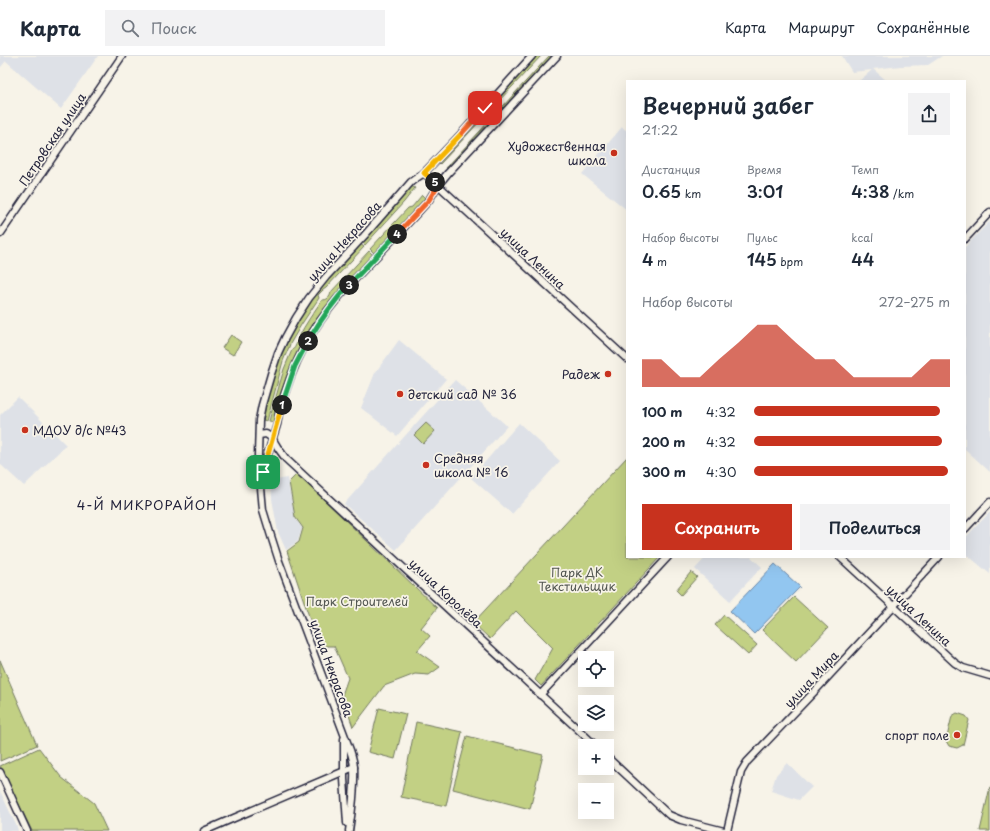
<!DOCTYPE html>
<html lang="ru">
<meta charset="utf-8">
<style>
body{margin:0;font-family:"Playpen Sans",sans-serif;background:#f2f2f3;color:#1f2937;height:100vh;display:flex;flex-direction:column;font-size:15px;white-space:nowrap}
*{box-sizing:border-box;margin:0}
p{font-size:13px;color:#747a83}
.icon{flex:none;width:22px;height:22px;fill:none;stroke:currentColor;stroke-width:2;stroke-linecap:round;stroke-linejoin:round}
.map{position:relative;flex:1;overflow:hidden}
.details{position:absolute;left:626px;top:24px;width:340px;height:478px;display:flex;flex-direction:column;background:#fff;border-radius:0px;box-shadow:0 4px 16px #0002}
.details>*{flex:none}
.tools{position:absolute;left:578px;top:595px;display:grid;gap:8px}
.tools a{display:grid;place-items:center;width:36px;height:36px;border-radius:0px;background:#fff;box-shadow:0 4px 16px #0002;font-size:20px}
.pin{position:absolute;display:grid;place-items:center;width:34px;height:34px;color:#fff;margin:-17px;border-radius:8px;box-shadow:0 2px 6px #0006}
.km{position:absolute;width:20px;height:20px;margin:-10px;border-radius:50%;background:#222;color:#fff;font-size:11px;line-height:20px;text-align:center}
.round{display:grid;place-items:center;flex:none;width:42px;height:42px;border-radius:0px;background:#f2f2f3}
.headline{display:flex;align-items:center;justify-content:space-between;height:68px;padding:0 16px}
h1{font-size:22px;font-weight:600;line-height:30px}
.metrics{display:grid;grid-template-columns:repeat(3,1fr);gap:6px;height:68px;padding:4px 16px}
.metrics div{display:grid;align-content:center}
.metrics b{font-size:17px;font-weight:600}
.metrics small{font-size:11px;font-weight:400}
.metrics p{font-size:11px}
.chart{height:112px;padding:8px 16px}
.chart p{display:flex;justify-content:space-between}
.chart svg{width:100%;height:72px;margin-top:4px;fill:#c8321e;opacity:.7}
.cta{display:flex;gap:8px;margin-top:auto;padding:8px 16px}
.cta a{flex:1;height:46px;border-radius:0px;background:#c8321e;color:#fff;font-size:16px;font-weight:600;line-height:46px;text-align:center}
.cta a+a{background:#f2f2f3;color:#1f2937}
ul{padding:0 16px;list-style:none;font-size:13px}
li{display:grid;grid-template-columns:64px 48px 1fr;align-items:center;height:30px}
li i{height:10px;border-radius:5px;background:#c8321e}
header{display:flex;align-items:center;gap:24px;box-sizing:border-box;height:56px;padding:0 20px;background:#fff;border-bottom:1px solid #e0e1e3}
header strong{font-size:19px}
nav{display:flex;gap:22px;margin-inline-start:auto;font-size:14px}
.search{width:280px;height:36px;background:#f2f2f3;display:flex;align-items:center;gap:10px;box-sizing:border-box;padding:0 14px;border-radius:0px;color:#747a83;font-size:15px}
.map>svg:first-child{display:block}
.built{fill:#dee1e7}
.green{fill:#c2d084;stroke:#727960}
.water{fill:#92c6f0;stroke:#6584a8}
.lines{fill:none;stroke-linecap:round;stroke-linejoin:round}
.secondary-casing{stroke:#22223b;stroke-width:9}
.secondary{stroke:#f7f3e8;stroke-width:6}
.split-1-casing{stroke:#fff;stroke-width:8}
.split-2-casing{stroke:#fff;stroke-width:8}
.split-3-casing{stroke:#fff;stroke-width:8}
.split-4-casing{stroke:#fff;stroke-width:8}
.split-5-casing{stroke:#fff;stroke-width:8}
.split-6-casing{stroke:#fff;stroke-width:8}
.split-7-casing{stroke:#fff;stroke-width:8}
.split-1{stroke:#f5b400;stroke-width:5}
.split-2{stroke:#22a559;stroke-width:5}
.split-3{stroke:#22a559;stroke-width:5}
.split-4{stroke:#22a559;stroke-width:5}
.split-5{stroke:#f0652b;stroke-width:5}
.split-6{stroke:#f5b400;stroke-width:5}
.split-7{stroke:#f0652b;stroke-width:5}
.poi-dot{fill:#c8321e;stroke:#f7f3e8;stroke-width:1.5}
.labels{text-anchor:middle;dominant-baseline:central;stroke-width:3.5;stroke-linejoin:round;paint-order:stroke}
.street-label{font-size:12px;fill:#22223b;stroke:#f7f3e8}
.poi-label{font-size:12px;fill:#22223b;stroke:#f7f3e8;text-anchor:end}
.park-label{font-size:12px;fill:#525651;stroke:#f7f3e8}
.neighbourhood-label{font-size:13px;letter-spacing:1px;fill:#22223b;stroke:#f7f3e8}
</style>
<header>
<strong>Карта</strong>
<div class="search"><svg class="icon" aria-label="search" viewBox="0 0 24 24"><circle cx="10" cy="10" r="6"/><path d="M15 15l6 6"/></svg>Поиск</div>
<nav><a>Карта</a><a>Маршрут</a><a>Сохранённые</a></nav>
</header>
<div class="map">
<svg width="990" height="775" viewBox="0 0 990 775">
<rect width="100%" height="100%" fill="#f7f3e8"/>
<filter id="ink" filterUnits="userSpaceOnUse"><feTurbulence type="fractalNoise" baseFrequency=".025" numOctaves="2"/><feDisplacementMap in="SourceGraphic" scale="8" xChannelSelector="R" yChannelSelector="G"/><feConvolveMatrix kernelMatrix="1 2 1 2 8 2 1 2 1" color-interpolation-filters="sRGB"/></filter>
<g filter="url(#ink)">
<g class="built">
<path d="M0,0H98L61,53L6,5L0,12Z"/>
<path d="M842,0H942L928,9L901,10L873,13L887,25H859L872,14L852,16Z"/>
<path d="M622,71L627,75V154L582,118Z"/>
<path d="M990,165V416L965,393V191Z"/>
<path d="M399,284L446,323L397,380L361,352L375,317Z"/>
<path d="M455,324L507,370L396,494L344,448Z"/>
<path d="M18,341L66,389L24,430L0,408V359Z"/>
<path d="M519,367L560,405L512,458L471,422Z"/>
<path d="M287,422L295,462L302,472L298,485L286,494L278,476L272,443L271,425Z"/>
<path d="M990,456V518L965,497V482Z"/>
<path d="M706,501H751L762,511L730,545L695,513Z"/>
<path d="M787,707L812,731L799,744L771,735L776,719Z"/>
<path d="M0,735L17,771L18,775H0Z"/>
</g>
<g class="green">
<path d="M537,0H541L440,108L438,106Z"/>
<path d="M549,0H553L448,114L446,112Z"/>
<path d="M411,130L415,132L404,146L365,189L361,185Z"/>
<path d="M422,139L426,143L375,198L370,193L408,152L412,151Z"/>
<path d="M359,187L364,191L326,232L323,234L318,239L319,242L301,269L290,288L289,291L283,305L267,365L263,364C267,341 273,318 282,296C290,276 305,250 319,233C331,217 346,202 359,187Z"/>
<path d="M369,195L374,200L306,283L295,301L287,322L275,366L269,365L284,313L292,294C296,292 297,285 299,281C305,268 314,256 322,244C327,244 330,242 331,236Z"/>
<path d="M231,279L241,286L233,299L222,292Z"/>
<path d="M426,367L435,375L423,388L414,379Z"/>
<path d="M627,401V501H660L541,630L535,624L553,592L516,555L490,583L473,567Z"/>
<path d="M297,418L437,552L421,572L430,580L417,595L440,611L429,619L415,618L384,630L353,671L342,639L348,622L334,590H319L287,495L299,486L303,472L295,461L289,426Z"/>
<path d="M691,516L697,521L681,539L676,534Z"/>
<path d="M794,541L828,572L796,606L762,574Z"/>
<path d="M724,559L757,589L748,599L715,569Z"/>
<path d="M0,604L37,689L0,705Z"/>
<path d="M379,652L406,658L395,703L368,696Z"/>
<path d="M957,657L966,660L969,664L963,689L957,692L949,690L946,685L952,660Z"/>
<path d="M416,666L462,676L446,750L401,741Z"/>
<path d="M467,680L543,699L530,753L453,733Z"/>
<path d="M39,692L61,721L94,747L107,775H32L0,710Z"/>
<path d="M990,731V775H980Z"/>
</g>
<path class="water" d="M775,508L800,531L754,578L730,555Z"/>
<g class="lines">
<g class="secondary-casing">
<g id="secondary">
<path d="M424,117L438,129L627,303"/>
<path d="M0,178L1,177L122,0"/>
<path d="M965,183L990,156"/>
<path d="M259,379L266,378L272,382L278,392L286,403L596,690"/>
<path d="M262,421C265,404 271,388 276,372C278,367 278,362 279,357C285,334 294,310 305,289C323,256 348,230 373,204C392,184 411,164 429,144L438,129L448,117L557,0"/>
<path d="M965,473L990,446"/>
<path d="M840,501L955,607L963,612L990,620"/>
<path d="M540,639L668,501"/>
<path d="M344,683V723L347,767"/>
<path d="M607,701L669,759L681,764L724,775"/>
<path d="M0,716L27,775"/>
<path d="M204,775L234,762L354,711"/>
<path d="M349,775C352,755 355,733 354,712C354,706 352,700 350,694L279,505L271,480L263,454L258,399L259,364L262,349L271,318L278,297L285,282L296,262L309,242L326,221L364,180L411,126L415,123L424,117L462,77L532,0"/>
<path d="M727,775L741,716L747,706L815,635L939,501"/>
</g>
</g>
<use href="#secondary" class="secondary"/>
</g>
</g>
<g class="lines" filter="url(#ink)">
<g class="split-1-casing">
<path id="split-1" d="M263,416L282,349"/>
</g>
<g class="split-2-casing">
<path id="split-2" d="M282,349L295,310L308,285"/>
</g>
<g class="split-3-casing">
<path id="split-3" d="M308,285C320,265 333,246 349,229"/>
</g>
<g class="split-4-casing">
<path id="split-4" d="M349,229L397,178"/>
</g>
<g class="split-5-casing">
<path id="split-5" d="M397,178L429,144L438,129L435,126"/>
</g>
<g class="split-6-casing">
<path id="split-6" d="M435,126L424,117L462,77"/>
</g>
<g class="split-7-casing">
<path id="split-7" d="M462,77L485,52"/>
</g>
<use href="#split-1" class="split-1"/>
<use href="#split-2" class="split-2"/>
<use href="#split-3" class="split-3"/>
<use href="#split-4" class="split-4"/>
<use href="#split-5" class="split-5"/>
<use href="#split-6" class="split-6"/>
<use href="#split-7" class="split-7"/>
</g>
<g class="poi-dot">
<circle cx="614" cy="97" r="4"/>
<circle cx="608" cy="318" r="4"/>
<circle cx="400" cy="338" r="4"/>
<circle cx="25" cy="374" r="4"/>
<circle cx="426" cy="409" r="4"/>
<circle cx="957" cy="679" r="4"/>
</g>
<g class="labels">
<g class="street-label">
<text transform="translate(52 83) rotate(-56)">Петровская улица</text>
<text transform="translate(344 185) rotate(-48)">улица Некрасова</text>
<text transform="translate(533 202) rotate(43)">улица Ленина</text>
<text transform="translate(446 537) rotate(43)">улица Королёва</text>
<text transform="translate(919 559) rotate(43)">улица Ленина</text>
<text transform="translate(332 612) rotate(70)">улица Некрасова</text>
<text transform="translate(811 623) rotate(-47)">улица Мира</text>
</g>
<g class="poi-label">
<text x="606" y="90">Художественная<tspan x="606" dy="14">школа</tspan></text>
<text x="600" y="318">Радеж</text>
<text x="408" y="338" text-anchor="start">детский сад № 36</text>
<text x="33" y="374" text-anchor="start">МДОУ д/с №43</text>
<text x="434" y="402" text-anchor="start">Средняя<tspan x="434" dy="14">школа № 16</tspan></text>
<text x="949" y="679">спорт поле</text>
</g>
<g class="park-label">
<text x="577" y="516">Парк ДК<tspan x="577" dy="14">Текстильщик</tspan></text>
<text x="357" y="545">Парк Строителей</text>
</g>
<g class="neighbourhood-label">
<text x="147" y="448">4-Й МИКРОРАЙОН</text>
</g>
</g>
</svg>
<div class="tools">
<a><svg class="icon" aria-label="locate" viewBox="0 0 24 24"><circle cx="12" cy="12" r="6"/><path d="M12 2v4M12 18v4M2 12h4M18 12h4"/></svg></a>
<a><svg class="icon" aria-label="layers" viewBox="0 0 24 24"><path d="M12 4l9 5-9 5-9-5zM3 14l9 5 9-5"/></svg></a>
<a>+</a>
<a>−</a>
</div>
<div class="pin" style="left:263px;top:416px;background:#1e9e55"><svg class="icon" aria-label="arrive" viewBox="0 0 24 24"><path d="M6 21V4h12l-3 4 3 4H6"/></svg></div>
<div class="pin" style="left:485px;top:52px;background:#d93025"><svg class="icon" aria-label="check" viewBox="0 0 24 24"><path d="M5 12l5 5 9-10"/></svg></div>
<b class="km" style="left:282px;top:349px">1</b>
<b class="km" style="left:308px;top:285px">2</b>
<b class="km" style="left:349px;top:229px">3</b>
<b class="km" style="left:397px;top:178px">4</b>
<b class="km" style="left:435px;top:126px">5</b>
<section class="details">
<div class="headline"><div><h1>Вечерний забег</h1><p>21:22</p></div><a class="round"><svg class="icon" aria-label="share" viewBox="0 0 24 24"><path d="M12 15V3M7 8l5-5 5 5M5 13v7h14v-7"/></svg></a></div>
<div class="metrics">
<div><p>Дистанция</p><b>0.65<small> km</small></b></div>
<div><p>Время</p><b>3:01</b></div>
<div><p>Темп</p><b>4:38<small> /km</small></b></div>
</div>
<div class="metrics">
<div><p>Набор высоты</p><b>4<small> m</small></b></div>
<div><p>Пульс</p><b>145<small> bpm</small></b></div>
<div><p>kcal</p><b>44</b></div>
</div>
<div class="chart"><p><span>Набор высоты</span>272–275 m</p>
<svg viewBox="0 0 160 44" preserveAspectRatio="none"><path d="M0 44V27L10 27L20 38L30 38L40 27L50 17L60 6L70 6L80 17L90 27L100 27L110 38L120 38L130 38L140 38L150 27L160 27V44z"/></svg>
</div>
<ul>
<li><b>100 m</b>4:32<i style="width:95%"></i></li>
<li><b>200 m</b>4:32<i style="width:96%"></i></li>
<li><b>300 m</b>4:30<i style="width:99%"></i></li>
</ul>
<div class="cta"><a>Сохранить</a><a>Поделиться</a></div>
</section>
</div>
